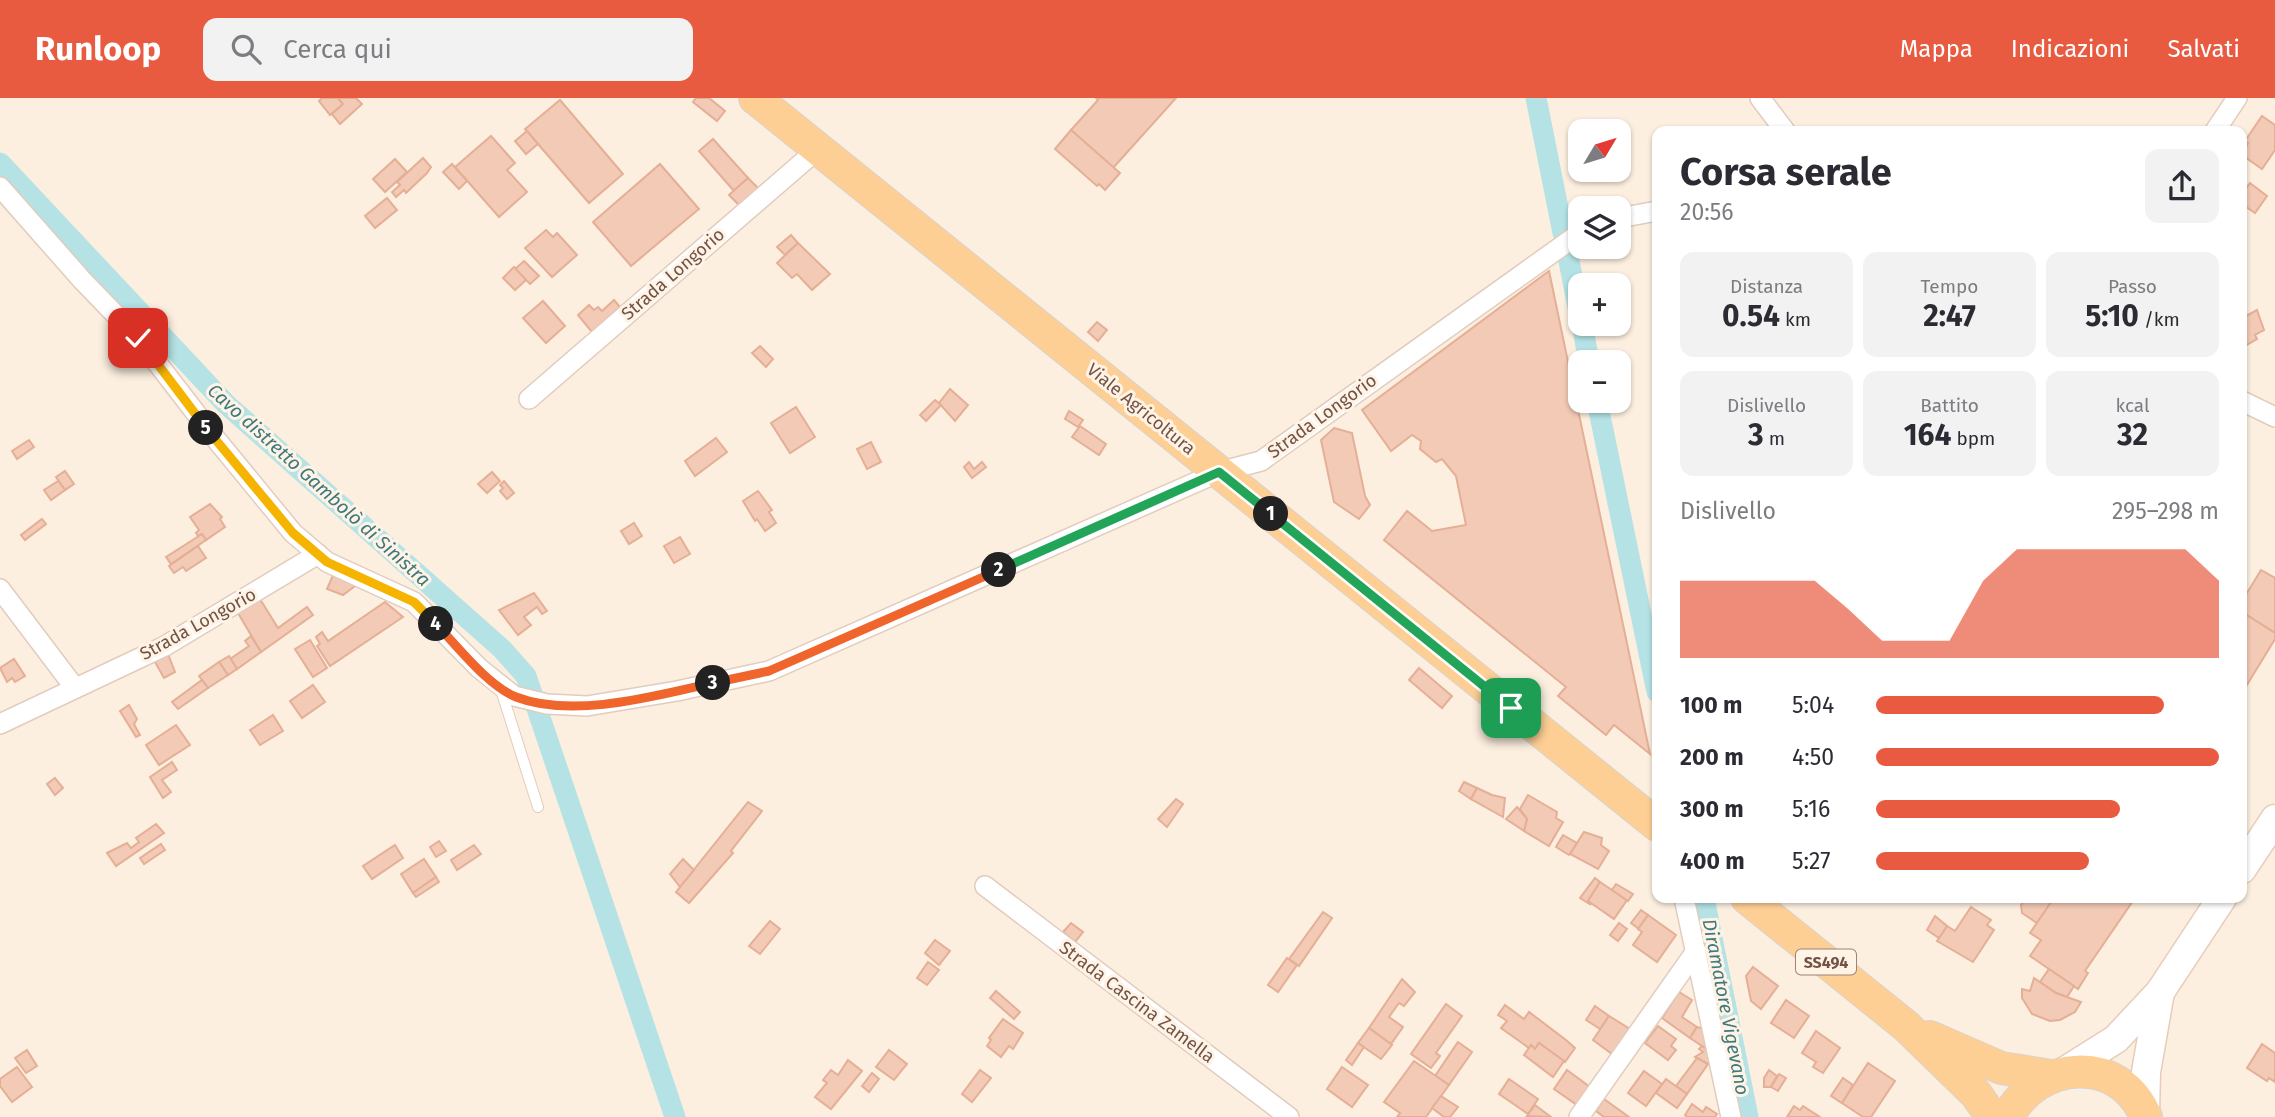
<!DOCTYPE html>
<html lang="it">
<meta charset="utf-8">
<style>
body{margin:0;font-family:"Fira Sans",sans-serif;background:#f2f2f3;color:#2b2b33;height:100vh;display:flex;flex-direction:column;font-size:26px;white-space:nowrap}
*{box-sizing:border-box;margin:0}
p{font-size:23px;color:#7c7c81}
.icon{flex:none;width:38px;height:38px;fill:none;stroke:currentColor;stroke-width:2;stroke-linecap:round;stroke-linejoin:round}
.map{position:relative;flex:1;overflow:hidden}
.side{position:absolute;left:1652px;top:28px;width:595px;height:777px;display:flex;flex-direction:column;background:#fff;border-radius:14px;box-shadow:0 2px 5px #0004}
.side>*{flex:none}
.needle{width:46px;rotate:52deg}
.tools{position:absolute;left:1568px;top:21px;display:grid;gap:14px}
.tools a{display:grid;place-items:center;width:63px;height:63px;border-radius:14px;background:#fff;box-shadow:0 2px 5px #0004;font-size:35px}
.pin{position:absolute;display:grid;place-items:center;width:60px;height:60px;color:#fff;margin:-30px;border-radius:14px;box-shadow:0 4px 10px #0006}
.km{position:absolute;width:35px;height:35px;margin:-18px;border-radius:50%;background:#222;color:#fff;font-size:19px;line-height:35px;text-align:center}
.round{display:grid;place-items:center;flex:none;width:74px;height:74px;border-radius:14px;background:#f2f2f3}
.summary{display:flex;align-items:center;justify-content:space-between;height:119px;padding:0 28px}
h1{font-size:38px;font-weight:700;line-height:52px}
.figures{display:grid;grid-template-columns:repeat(3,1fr);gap:10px;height:119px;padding:7px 28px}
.figures div{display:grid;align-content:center;border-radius:14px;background:#f2f2f3;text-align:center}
.figures b{font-size:30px;font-weight:700}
.figures small{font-size:19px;font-weight:400}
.figures p{font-size:19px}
.chart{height:196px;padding:14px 28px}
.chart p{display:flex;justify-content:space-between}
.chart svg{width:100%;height:126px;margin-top:7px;fill:#e95b41;opacity:.7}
ul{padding:0 28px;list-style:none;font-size:23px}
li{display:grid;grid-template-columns:112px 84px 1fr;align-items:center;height:52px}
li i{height:18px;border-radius:9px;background:#e95b41}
header{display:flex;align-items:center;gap:42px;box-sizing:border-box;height:98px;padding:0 35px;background:#e95b41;color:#fff}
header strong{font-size:33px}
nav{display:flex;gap:38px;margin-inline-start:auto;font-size:24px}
.search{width:490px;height:63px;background:#f2f2f3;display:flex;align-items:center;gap:18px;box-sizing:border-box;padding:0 24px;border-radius:14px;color:#7c7c81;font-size:26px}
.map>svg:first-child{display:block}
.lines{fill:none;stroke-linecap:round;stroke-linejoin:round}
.canal{stroke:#b4e2e5;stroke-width:21}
.building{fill:#f2cab6;stroke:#e5af96;stroke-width:2}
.service-casing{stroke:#e2ccbe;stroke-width:12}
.minor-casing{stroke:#e2ccbe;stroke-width:22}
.secondary-casing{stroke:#e7ccbb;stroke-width:31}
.primary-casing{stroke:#dad2cf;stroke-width:34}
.service{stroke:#fff;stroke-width:10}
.minor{stroke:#fff;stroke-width:19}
.secondary{stroke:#fff;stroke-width:28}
.primary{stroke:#fdcf95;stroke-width:32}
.split-1-casing{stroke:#fff;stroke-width:14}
.split-2-casing{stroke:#fff;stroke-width:14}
.split-3-casing{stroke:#fff;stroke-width:14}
.split-4-casing{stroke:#fff;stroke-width:14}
.split-5-casing{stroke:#fff;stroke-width:14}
.split-6-casing{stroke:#fff;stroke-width:14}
.split-1{stroke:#22a559;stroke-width:9}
.split-2{stroke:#22a559;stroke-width:9}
.split-3{stroke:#f0652b;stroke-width:9}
.split-4{stroke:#f0652b;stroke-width:9}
.split-5{stroke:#f5b400;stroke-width:9}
.split-6{stroke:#f5b400;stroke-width:9}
.labels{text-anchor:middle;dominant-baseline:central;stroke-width:6;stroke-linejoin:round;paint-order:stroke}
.shield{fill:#fff3e5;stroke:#9c8376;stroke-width:2}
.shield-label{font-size:16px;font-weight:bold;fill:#725347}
.street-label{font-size:18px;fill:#725347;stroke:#fff3e5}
.water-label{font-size:19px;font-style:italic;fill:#3e797f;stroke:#fff3e5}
</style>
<header>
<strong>Runloop</strong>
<div class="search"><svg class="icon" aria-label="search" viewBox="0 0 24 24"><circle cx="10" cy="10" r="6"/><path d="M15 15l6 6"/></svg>Cerca qui</div>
<nav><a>Mappa</a><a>Indicazioni</a><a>Salvati</a></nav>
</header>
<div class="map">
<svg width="2275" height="1019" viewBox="0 0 2275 1019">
<rect width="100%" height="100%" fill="#fcefdf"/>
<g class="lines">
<g class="canal">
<path d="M1536,0L1563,135"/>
<path d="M0,65L226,306L502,551L526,578L675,1019"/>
<path d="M1567,153L1580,219"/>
<path d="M1582,226L1589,264"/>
<path d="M1597,303L1657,594"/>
<path d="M1704,800L1748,1019"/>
</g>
</g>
<g class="building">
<path d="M322,0H338L343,6L330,17L319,3Z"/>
<path d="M338,0H356L362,6L340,26L332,16L343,6Z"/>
<path d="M696,0H709L725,13L717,23L693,4Z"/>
<path d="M1096,0H1176L1113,70L1071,32L1098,2Z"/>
<path d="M560,2L623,76L589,105L525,31Z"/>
<path d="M2262,18L2275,27V52L2262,71L2242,57L2248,45L2245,43Z"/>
<path d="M1071,32L1120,75L1105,92L1099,86L1097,88L1055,51Z"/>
<path d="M527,33L538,46L526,56L515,43Z"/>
<path d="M491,38L515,65L507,72L527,94L499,119L455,69Z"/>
<path d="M713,41L748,80L734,93L699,53Z"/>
<path d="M423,60L431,69L427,75L406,95L404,92L396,99L392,94L400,87L397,84Z"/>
<path d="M395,61L407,74L385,94L373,81Z"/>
<path d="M452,66L467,83L459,91L443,74Z"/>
<path d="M660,66L699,111L631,168L593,124Z"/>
<path d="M748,80L759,91L740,108L729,97Z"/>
<path d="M2250,85L2267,98L2255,115L2242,106V96Z"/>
<path d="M387,100L397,112L375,130L365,118Z"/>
<path d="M546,132L553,139L557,135L577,157L552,179L525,150Z"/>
<path d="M791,137L798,145L785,157L777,149Z"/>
<path d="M798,145L830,176L812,192L797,176L792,180L777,165Z"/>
<path d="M524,163L539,178L530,186L515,171Z"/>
<path d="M514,169L526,182L515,192L503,180Z"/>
<path d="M1549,173L1625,536L1650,656L1614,627L1606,637L1558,598L1566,589L1384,442L1407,413L1432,433L1466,427L1456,378L1442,361L1436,364L1420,351L1421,343L1412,337L1391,353L1362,312Z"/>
<path d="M614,202L620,209L592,234L578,217L589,207L594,212L598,209L602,213Z"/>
<path d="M543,203L565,228L546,245L523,220Z"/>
<path d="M2257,212L2264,232L2255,237L2257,241L2243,249L2242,220Z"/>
<path d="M1097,224L1107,232L1098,243L1088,234Z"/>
<path d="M760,248L773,261L766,269L752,255Z"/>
<path d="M950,291L968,307L955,323L939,305Z"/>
<path d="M935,302L941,307L926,323L920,317Z"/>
<path d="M796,309L815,339L790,355L771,325Z"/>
<path d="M1069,313L1083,322L1078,329L1065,321Z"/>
<path d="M1080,328L1106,346L1099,357L1072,339Z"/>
<path d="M1334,330L1352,335L1365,398L1370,407L1359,421L1334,404L1321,342Z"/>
<path d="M716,340L727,354L695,378L685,363Z"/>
<path d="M29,342L34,349L17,361L12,353Z"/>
<path d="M871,344L881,364L867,371L857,351Z"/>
<path d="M969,364L974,371L982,364L986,369L972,380L964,369Z"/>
<path d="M65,373L74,386L65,392L56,379Z"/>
<path d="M492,374L500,383L487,395L478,386Z"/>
<path d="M58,383L65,392L51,402L44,392Z"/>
<path d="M504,383L514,395L507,401L500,393L503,390L500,387Z"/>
<path d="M758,393L772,412L769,414L776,425L765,433L757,421L755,423L743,403Z"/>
<path d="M210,406L222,419L220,421L225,429L206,442L202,436L198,438L196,435L199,432L190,419Z"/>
<path d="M42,421L46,426L25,442L21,437Z"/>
<path d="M634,425L642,438L629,446L621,433Z"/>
<path d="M202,436L206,442L171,466L166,459Z"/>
<path d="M680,439L690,456L674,465L664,448Z"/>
<path d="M198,448L206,460L186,473L183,469L174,475L169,468Z"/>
<path d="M2261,472L2275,480V535L2242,514V503Z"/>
<path d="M334,475L359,485L343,497L327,491Z"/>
<path d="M534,495L547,513L542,516L537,509L524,519L531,527L518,537L499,512Z"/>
<path d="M260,501L278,530L307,509L313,517L261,554L238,515Z"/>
<path d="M385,504L403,519L330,568L317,548L320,546L316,539L322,534L328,543Z"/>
<path d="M2242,514L2275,535V541L2242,595Z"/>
<path d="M251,538L261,554L237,571L230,561L249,548L245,543Z"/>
<path d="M310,542L327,570L313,579L295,551Z"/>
<path d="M168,556L175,574L164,580L155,564Z"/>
<path d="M229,558L237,571L228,577L219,564Z"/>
<path d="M14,561L25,578L15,584L12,580L7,584L0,570Z"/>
<path d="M219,564L228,577L208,590L199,578Z"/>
<path d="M1419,570L1452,598L1442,610L1409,582Z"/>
<path d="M202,582L208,590L178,611L172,604Z"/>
<path d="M313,587L325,604L302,620L290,603Z"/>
<path d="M129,607L137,621L134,626L140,637L136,639L120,613Z"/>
<path d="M273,617L283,633L260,647L250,632Z"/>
<path d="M176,627L190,647L159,667L146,647Z"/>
<path d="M172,664L177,672L162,682L171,694L163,700L150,679Z"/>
<path d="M55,680L63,690L55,697L47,686Z"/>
<path d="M1464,684L1477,690L1471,701L1459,693Z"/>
<path d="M1477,690L1492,697L1505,700L1503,719L1471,701Z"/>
<path d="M1528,697L1557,714L1556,720L1563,724L1549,748L1524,733L1527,721L1520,711Z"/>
<path d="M1176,701L1183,706L1167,729L1158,721Z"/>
<path d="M748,704L762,713L731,753L733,755L689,805L676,794Z"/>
<path d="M1517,709L1527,721L1524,733L1506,721Z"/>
<path d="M156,726L164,735L116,768L107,755L127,745L131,750L139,744L136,740Z"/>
<path d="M1584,734L1602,740L1601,747L1609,753L1598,771L1570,756Z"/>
<path d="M1563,737L1577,745L1569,757L1556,749Z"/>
<path d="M439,743L446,753L436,759L430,749Z"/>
<path d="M161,746L165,752L144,766L140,760Z"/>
<path d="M395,747L403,760L372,781L363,768Z"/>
<path d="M474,747L481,756L457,772L451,762Z"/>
<path d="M424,761L436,779L413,795L401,776Z"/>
<path d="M683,761L694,772L680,789L670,776Z"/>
<path d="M436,779L439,784L416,799L413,795Z"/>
<path d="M1595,780L1600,784L1588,803L1591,807L1580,800Z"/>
<path d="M1600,784L1627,802L1614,821L1588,803Z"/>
<path d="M1616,786L1633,796L1628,803L1612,792Z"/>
<path d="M2026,800H2054L2037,825L2022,815L2021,807Z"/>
<path d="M2054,800H2135L2085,873L2088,875L2078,891L2030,858L2041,842L2030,835Z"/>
<path d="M1971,809L1991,822L1987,827L1994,832L1973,864L1937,843L1947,828L1955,833Z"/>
<path d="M1641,812L1648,817L1639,831L1631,825Z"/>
<path d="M1323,814L1332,820L1299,868L1289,861Z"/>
<path d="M1648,817L1676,837L1657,864L1633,847L1642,834L1638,831Z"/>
<path d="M1935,818L1947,828L1939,840L1927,832Z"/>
<path d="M770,823L780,831L760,856L749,848Z"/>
<path d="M1071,825L1083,834L1075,844L1063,834Z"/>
<path d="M1619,825L1627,831L1618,843L1610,837Z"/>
<path d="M935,842L950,853L939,867L925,855Z"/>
<path d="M1287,860L1297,867L1278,894L1268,887Z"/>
<path d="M928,864L939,872L927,887L917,880Z"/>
<path d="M1753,869L1778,888L1761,911L1751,903L1746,878Z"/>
<path d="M2049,871L2074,888L2067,899L2056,895L2040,884Z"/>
<path d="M2034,880L2056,895L2081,904L2075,914L2060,922L2050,923L2032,916L2022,900V891L2030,893Z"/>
<path d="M1402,881L1415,894L1404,908L1399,905L1389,919L1403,929L1391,946L1369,930Z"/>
<path d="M996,893L1020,914L1014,921L990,900Z"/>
<path d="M1679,894L1692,902L1682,919L1697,929L1690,940L1662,920Z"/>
<path d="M1786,902L1809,918L1794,940L1771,925Z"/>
<path d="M1446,906L1462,918L1436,955L1440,958L1431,970L1411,956Z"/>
<path d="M1505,907L1524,921L1529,914L1566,942L1575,950L1565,964L1539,945L1535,951L1531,947L1529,950L1501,930L1507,923L1498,917Z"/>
<path d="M1595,908L1609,918L1600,931L1586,922Z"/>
<path d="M1609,918L1630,931L1612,956L1593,942Z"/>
<path d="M1003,921L1023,935L1013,951L1009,948L1001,959L987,948L991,942L989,940Z"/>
<path d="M1658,928L1676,941L1671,948L1676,952L1668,962L1645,945Z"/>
<path d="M1697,929L1708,932L1711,954L1690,940Z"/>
<path d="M1369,930L1392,947L1381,961L1358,945Z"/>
<path d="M1816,933L1840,950L1823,975L1813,969L1816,964L1802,955Z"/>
<path d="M1458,944L1472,954L1449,987L1435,978Z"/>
<path d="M1358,945L1364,949L1352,967L1346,962Z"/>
<path d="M1539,945L1564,963L1553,979L1524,957L1531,947L1535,951Z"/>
<path d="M2262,946L2275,955V984L2269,980L2267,983L2247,970Z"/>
<path d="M1702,948L1711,954V961L1708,966L1695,959L1703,954L1699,951Z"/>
<path d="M27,952L37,968L26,975L15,960Z"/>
<path d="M889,952L907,966L894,982L876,969Z"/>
<path d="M1697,960L1708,966L1687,996L1676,988Z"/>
<path d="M848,962L862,973L831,1011L815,999L827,985L823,982L831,972L838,977Z"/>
<path d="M1414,963L1449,987L1426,1019H1397L1400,1015L1384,1004Z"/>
<path d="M1868,965L1895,983L1871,1019H1863L1842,1005Z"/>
<path d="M17,969L32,989L12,1004L0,988V981Z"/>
<path d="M1342,969L1368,987L1352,1009L1327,991Z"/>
<path d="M980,972L991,980L972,1004L962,996Z"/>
<path d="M1567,972L1590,989L1577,1007L1554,991Z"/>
<path d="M1769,972L1777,978L1771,989H1764V980Z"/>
<path d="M1644,973L1662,986L1646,1008L1628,995Z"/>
<path d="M872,975L879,981L869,994L862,988Z"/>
<path d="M1779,976L1786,980L1778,993L1771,989Z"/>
<path d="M1843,980L1853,987L1842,1005L1831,998Z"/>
<path d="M1509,981L1538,1001L1528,1016L1499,996Z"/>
<path d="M1666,981L1687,996L1677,1010L1656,995Z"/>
<path d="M1441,998L1458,1009L1450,1019H1444L1432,1010Z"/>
<path d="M1604,1001L1629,1019H1604L1596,1013Z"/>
<path d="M1692,1006L1703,1014L1706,1009L1717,1016L1715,1019H1687L1685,1017Z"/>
<path d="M1535,1007L1551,1019L1527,1018Z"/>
<path d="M1794,1008L1800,1012L1803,1008L1820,1019H1787Z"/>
</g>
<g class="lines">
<g class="service-casing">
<path id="service" d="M501,592L538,709"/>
</g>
<g class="minor-casing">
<g id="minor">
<path d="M1760,0L1785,33"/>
<path d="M2215,33L2237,0"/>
<path d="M0,89L82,182L138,240L215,340L293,435L327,464L414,504L479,570L514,598L547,606L587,608L677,593L769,573L1219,374L1261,363L1580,135"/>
<path d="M1619,120L1657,113"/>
<path d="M529,301L818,51"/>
<path d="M2242,303L2275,319"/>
<path d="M0,491L75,590"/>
<path d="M0,626L165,548L318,456"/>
<path d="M985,788L1289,1019"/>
<path d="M1684,800L1731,1019"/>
<path d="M1579,1019L1696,853"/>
</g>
</g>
<g class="secondary-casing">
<g id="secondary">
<path d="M2242,771L2275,721"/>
<path d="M2062,975L2116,941L2160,894L2222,800"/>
<path d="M2145,1015L2146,974L2160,894"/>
</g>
</g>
<g class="primary-casing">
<g id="primary">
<path d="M755,0L1657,727"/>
<path d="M1747,800L1906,928L1976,996L1992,1019"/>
<path d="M1930,939L2001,970L2051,978"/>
<path d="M2008,1019C2037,962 2120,955 2146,1019"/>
</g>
</g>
<use href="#service" class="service"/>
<use href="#minor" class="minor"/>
<use href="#secondary" class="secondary"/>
<use href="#primary" class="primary"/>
</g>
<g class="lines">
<g class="split-1-casing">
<path id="split-1" d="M1271,416L1511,610"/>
</g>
<g class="split-2-casing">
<path id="split-2" d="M999,472L1219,374L1271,416"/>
</g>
<g class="split-3-casing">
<path id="split-3" d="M713,585L769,573L999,472"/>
</g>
<g class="split-4-casing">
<path id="split-4" d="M436,526C457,548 488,588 516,599C573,621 655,598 713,585"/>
</g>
<g class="split-5-casing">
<path id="split-5" d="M206,330L293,435L327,464L414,504L436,526"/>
</g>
<g class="split-6-casing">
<path id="split-6" d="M138,240L206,330"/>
</g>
<use href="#split-1" class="split-1"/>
<use href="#split-2" class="split-2"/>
<use href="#split-3" class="split-3"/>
<use href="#split-4" class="split-4"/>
<use href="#split-5" class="split-5"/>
<use href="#split-6" class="split-6"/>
</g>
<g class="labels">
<rect class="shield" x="1796" y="851.5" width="60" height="25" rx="5"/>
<g class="shield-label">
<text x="1826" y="864">SS494</text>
</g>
<g class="street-label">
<text transform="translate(673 176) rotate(-41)">Strada Longorio</text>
<text transform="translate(1141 311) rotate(39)">Viale Agricoltura</text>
<text transform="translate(1322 318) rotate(-36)">Strada Longorio</text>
<text transform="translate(198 526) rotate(-29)">Strada Longorio</text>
<text transform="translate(1137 904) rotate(37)">Strada Cascina Zamella</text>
</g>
<g class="water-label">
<text transform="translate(319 387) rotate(42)">Cavo distretto Gambolò di Sinistra</text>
<text transform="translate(1726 909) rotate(79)">Diramatore Vigevano</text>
</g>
</g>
</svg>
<div class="tools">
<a><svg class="needle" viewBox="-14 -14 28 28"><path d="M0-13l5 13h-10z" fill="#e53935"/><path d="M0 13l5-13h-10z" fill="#7c7c81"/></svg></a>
<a><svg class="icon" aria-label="layers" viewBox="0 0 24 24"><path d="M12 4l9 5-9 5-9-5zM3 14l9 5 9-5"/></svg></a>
<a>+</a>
<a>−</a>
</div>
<div class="pin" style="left:1511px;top:610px;background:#1e9e55"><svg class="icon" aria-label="arrive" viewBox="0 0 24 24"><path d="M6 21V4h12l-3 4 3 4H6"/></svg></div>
<div class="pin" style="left:138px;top:240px;background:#d93025"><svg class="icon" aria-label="check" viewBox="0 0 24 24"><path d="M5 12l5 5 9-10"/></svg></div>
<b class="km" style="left:1271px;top:416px">1</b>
<b class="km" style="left:999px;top:472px">2</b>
<b class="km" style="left:713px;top:585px">3</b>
<b class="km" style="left:436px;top:526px">4</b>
<b class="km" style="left:206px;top:330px">5</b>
<section class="side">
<div class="summary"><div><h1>Corsa serale</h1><p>20:56</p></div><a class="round"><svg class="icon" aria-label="share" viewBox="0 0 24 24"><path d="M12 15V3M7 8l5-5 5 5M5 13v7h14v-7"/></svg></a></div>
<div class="figures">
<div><p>Distanza</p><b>0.54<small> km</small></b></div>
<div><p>Tempo</p><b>2:47</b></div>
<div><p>Passo</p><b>5:10<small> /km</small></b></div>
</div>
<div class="figures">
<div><p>Dislivello</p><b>3<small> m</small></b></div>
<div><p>Battito</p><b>164<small> bpm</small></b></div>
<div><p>kcal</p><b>32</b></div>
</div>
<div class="chart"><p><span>Dislivello</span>295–298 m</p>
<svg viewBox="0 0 160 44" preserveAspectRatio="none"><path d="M0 44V17L10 17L20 17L30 17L40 17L50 27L60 38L70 38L80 38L90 17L100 6L110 6L120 6L130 6L140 6L150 6L160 17V44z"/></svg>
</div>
<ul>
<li><b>100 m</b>5:04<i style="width:84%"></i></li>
<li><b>200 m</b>4:50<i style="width:100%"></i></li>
<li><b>300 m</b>5:16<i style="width:71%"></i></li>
<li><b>400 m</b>5:27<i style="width:62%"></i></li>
</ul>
</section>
</div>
